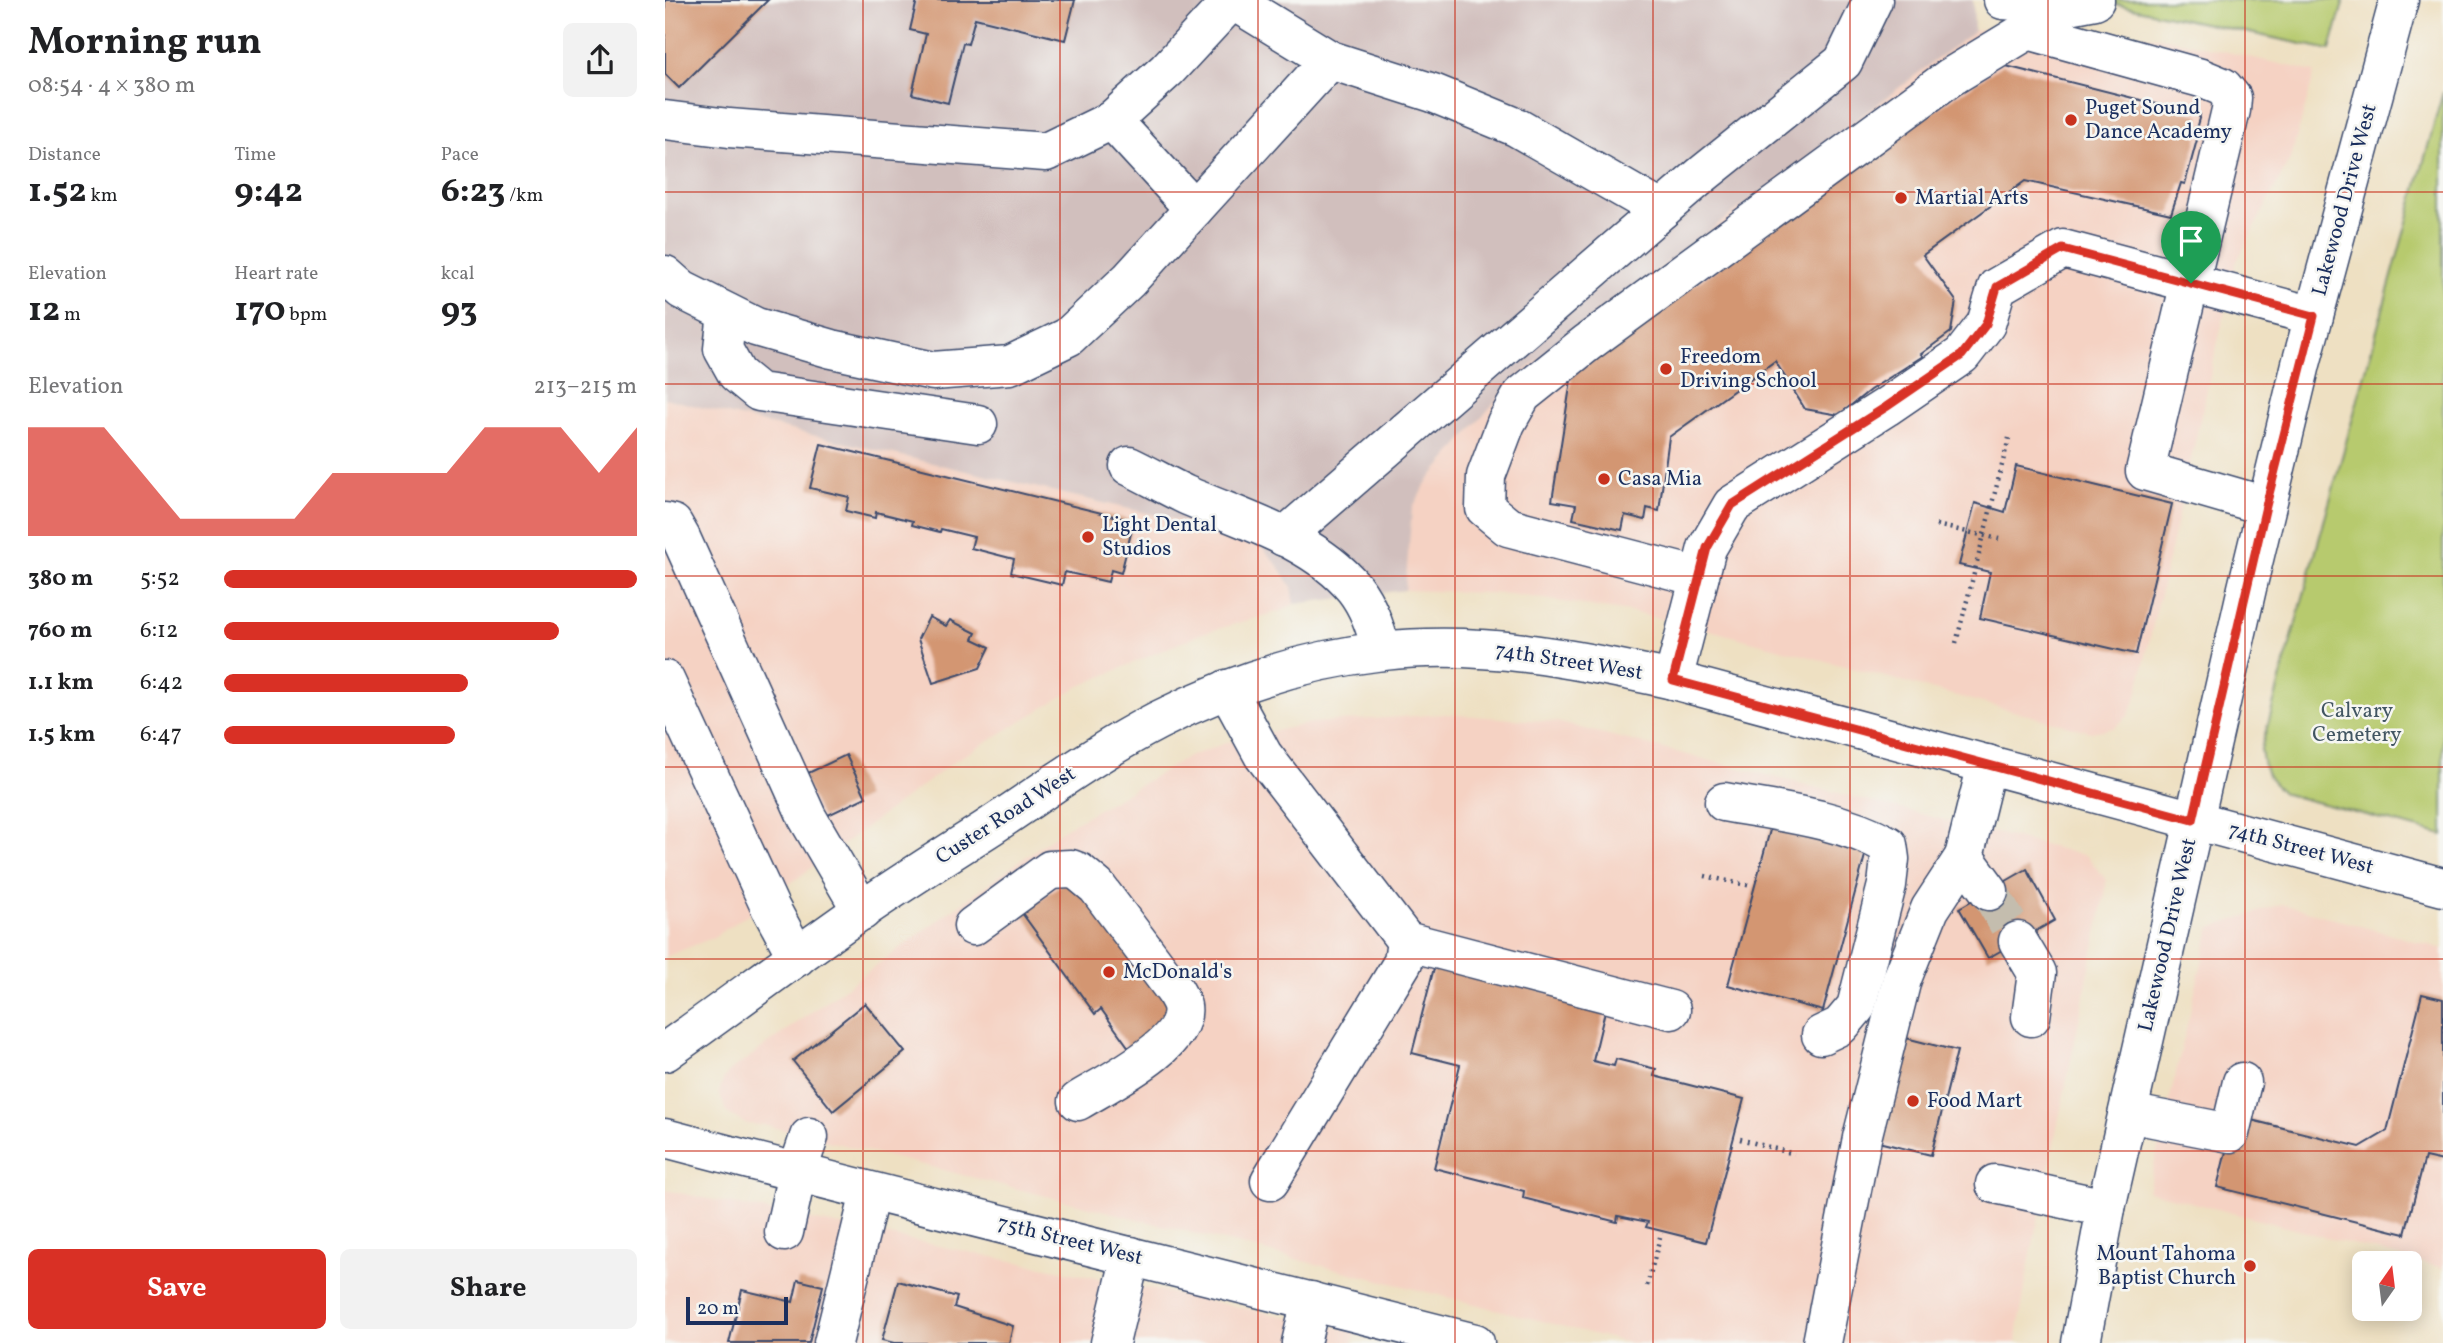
<!DOCTYPE html>
<meta charset="utf-8">
<style>
body{margin:0;font-family:Vollkorn,serif;background:#f2f2f2;color:#202124;height:100vh;display:flex;flex-direction:column;font-size:26px;white-space:nowrap}
*{box-sizing:border-box;margin:0}
p{font-size:23px;color:#757577}
.icon{flex:none;width:38px;height:38px;fill:none;stroke:currentColor;stroke-width:2;stroke-linecap:round;stroke-linejoin:round}
.map{position:relative;flex:1;overflow:hidden}
.drawer{display:flex;flex-direction:column;background:#fff;width:665px}
.drawer>*{flex:none}
.needle{width:46px;rotate:14deg}
.buttons{position:absolute;left:1687px;top:1251px;display:grid;gap:14px}
.buttons a{display:grid;place-items:center;width:70px;height:70px;border-radius:10px;background:#fff;box-shadow:0 4px 18px #0003;font-size:35px}
.scale{position:absolute;left:21px;bottom:18px;width:102px;box-sizing:border-box;padding-left:7px;border:4px solid #1b2f5e;border-top:0;font-size:19px;line-height:24px;white-space:nowrap;color:#1b2f5e;-webkit-text-stroke:5px #f6f6f2;paint-order:stroke}
.pin{position:absolute;display:grid;place-items:center;width:60px;height:60px;color:#fff;margin:-72px -30px;border-radius:50% 50% 50% 0;rotate:-45deg;box-shadow:0 0 7px #0007}
.pin .icon{rotate:45deg}
.round{display:grid;place-items:center;flex:none;width:74px;height:74px;border-radius:10px;background:#f2f2f2}
.head{display:flex;align-items:center;justify-content:space-between;height:119px;padding:0 28px}
h1{font-size:38px;font-weight:700;line-height:52px}
.metrics{display:grid;grid-template-columns:repeat(3,1fr);gap:10px;height:119px;padding:7px 28px}
.metrics div{display:grid;align-content:center}
.metrics b{font-size:35px;font-weight:700}
.metrics small{font-size:19px;font-weight:400}
.metrics p{font-size:19px}
.chart{height:196px;padding:14px 28px}
.chart p{display:flex;justify-content:space-between}
.chart svg{width:100%;height:126px;margin-top:7px;fill:#d93025;opacity:.7}
.button{display:flex;gap:14px;margin-top:auto;padding:14px 28px}
.button a{flex:1;height:80px;border-radius:10px;background:#d93025;color:#fff;font-size:28px;font-weight:700;line-height:80px;text-align:center}
.button a+a{background:#f2f2f2;color:#202124}
ul{padding:0 28px;list-style:none;font-size:23px}
li{display:grid;grid-template-columns:112px 84px 1fr;align-items:center;height:52px}
li i{height:18px;border-radius:9px;background:#d93025}
main{display:flex;flex:1;min-height:0}
.map>svg:first-child{display:block}
.built{fill:#f5d2c3}
.industrial{fill:#d1bfbd}
.green{fill:#b7ca6e;stroke:#697c66;stroke-width:2}
.building{fill:#d39672}
.lines{fill:none;stroke-linecap:round;stroke-linejoin:round}
.minor-tunnel{stroke:#c4bdae;stroke-width:38;stroke-dasharray:38 19;stroke-linecap:butt}
.minor-casing{stroke:#3b4a6d;stroke-width:41}
.major-casing{stroke:#3b4a6d;stroke-width:41}
.path{stroke:#3b4a6d;stroke-width:4.5;stroke-dasharray:2 5;stroke-linecap:butt}
.minor{stroke:#fff;stroke-width:38}
.major{stroke:#fff;stroke-width:38}
.route-casing{stroke:#fff;stroke-width:14}
.route{stroke:#d93025;stroke-width:9}
.grid{fill:none;stroke:#c8321e;stroke-width:2;stroke-opacity:0.55}
.poi-dot{fill:#c8321e;stroke:#f6f6f2;stroke-width:2.5}
.labels{text-anchor:middle;dominant-baseline:central;stroke-width:5;stroke-linejoin:round;paint-order:stroke}
.poi-label{font-size:21px;fill:#1b2f5e;stroke:#f6f6f2;text-anchor:start}
.street-label{font-size:21px;fill:#1b2f5e;stroke:#f6f6f2}
.park-label{font-size:21px;fill:#425662;stroke:#f6f6f2}
</style>
<main>
<section class="drawer">
<div class="head"><div><h1>Morning run</h1><p>08:54 · 4 × 380 m</p></div><a class="round"><svg class="icon" aria-label="share" viewBox="0 0 24 24"><path d="M12 15V3M7 8l5-5 5 5M5 13v7h14v-7"/></svg></a></div>
<div class="metrics">
<div><p>Distance</p><b>1.52<small> km</small></b></div>
<div><p>Time</p><b>9:42</b></div>
<div><p>Pace</p><b>6:23<small> /km</small></b></div>
</div>
<div class="metrics">
<div><p>Elevation</p><b>12<small> m</small></b></div>
<div><p>Heart rate</p><b>170<small> bpm</small></b></div>
<div><p>kcal</p><b>93</b></div>
</div>
<div class="chart"><p><span>Elevation</span>213–215 m</p>
<svg viewBox="0 0 160 44" preserveAspectRatio="none"><path d="M0 44V6L10 6L20 6L30 22L40 38L50 38L60 38L70 38L80 22L90 22L100 22L110 22L120 6L130 6L140 6L150 22L160 6V44z"/></svg>
</div>
<ul>
<li><b>380 m</b>5:52<i style="width:100%"></i></li>
<li><b>760 m</b>6:12<i style="width:81%"></i></li>
<li><b>1.1 km</b>6:42<i style="width:59%"></i></li>
<li><b>1.5 km</b>6:47<i style="width:56%"></i></li>
</ul>
<div class="button"><a>Save</a><a>Share</a></div>
</section>
<div class="map">
<svg width="1778" height="1343" viewBox="0 0 1778 1343">
<rect width="100%" height="100%" fill="#f6f6f2"/>
<filter id="ink" filterUnits="userSpaceOnUse"><feTurbulence type="fractalNoise" baseFrequency=".0143" numOctaves="2"/><feDisplacementMap in="SourceGraphic" scale="14" xChannelSelector="R" yChannelSelector="G"/><feConvolveMatrix kernelMatrix="1 2 1 2 8 2 1 2 1" color-interpolation-filters="sRGB"/></filter>
<filter id="wash" filterUnits="userSpaceOnUse"><feTurbulence type="fractalNoise" baseFrequency=".00686" numOctaves="4" result="noise"/><feDisplacementMap in="SourceGraphic" scale="28" xChannelSelector="R" yChannelSelector="G"/><feGaussianBlur stdDeviation="1.57" result="paint"/><feColorMatrix in="noise" values="0 0 0 0 0 0 0 0 0 0 0 0 0 0 0 0 0 1.4 0 .05"/><feComposite in="paint" operator="in"/></filter>
<g filter="url(#wash)">
<rect width="100%" height="100%" fill="#eee0c2"/>
<g class="built">
<path d="M1338,25L1497,37L1650,72L1626,157L1571,263L1471,699L1463,716L1449,728L1426,732L1048,631L965,612L845,594L740,590L747,509L761,483L851,377L1309,31Z"/>
<path d="M0,398L134,432L589,538L615,568L627,587L629,604L619,610L535,634L413,687L293,759L87,912L47,938L0,957Z"/>
<path d="M780,714L892,722L1422,856L1441,880L1440,894L1363,1269L1351,1343H964L99,1125L81,1124L62,1113L54,1093L58,1080L64,1072L399,829L523,757L569,740L646,723Z"/>
<path d="M1617,904L1778,949V1268L1483,1191L1545,928Z"/>
<path d="M0,1190L691,1331L688,1343H0Z"/>
</g>
<path class="industrial" d="M0,0H1308L1309,31L851,377L761,483L747,509L740,590L629,604L627,587L615,568L589,538L134,432L0,398Z"/>
<g class="green">
<path d="M1430,0H1679L1665,50Z"/>
<path d="M1778,92V835L1620,794C1602,779 1599,773 1596,749Z"/>
</g>
<g id="blocks">
<g class="building">
<path d="M0,0H103L14,88L0,74Z"/>
<path d="M252,0H410L400,40L310,18L303,44L298,43L283,103L247,94L261,34L245,30Z"/>
<path d="M1337,65L1535,115L1529,136H1533L1520,184L1516,183L1506,214L1360,181L1258,255L1291,301L1286,332L1256,354L1258,356L1205,390L1174,415L1140,409L1110,361L1004,437L994,511L982,508L980,520L960,515L957,530L908,519L911,505L887,501L907,374L1262,116Z"/>
<path d="M156,444L469,521L456,573L446,570L443,582L400,572L397,585L346,573L349,559L306,548L309,537L276,529L275,532L247,525L248,521L211,512L210,518L181,511L184,497L145,488Z"/>
<path d="M1351,466L1507,504L1471,654L1315,618L1325,572L1294,565L1310,503L1340,512Z"/>
<path d="M264,617L281,626L285,620L311,633L308,639L325,647L315,668L268,683L253,639Z"/>
<path d="M181,755L201,797L157,818L137,776Z"/>
<path d="M1108,819L1201,852L1158,1011L1063,985Z"/>
<path d="M1362,869L1390,920L1323,958L1294,908Z"/>
<path d="M406,877L516,1011L467,1052L436,1009L430,1014L357,913Z"/>
<path d="M770,964L941,1007L928,1061L949,1066L951,1059L991,1069L989,1076L1079,1099L1041,1242L981,1227L983,1222L953,1216L952,1222L858,1198L859,1191L769,1168L795,1065L747,1053Z"/>
<path d="M1757,994L1778,999V1161L1760,1157L1740,1234L1552,1187L1570,1116L1695,1147L1722,1131Z"/>
<path d="M200,1003L240,1052L168,1111L128,1061Z"/>
<path d="M1233,1036L1292,1051L1266,1155L1197,1138Z"/>
<path d="M133,1280L158,1286L144,1343H64L77,1290L128,1302Z"/>
<path d="M233,1281L292,1297L289,1307L348,1326L344,1343H229L217,1340Z"/>
</g>
</g>
</g>
<g filter="url(#ink)">
<use href="#blocks" fill-opacity="0" stroke="#3b4a6d" stroke-width="2"/>
<g class="lines">
<path class="minor-tunnel" d="M1324,891L1353,941"/>
<g class="minor-casing">
<g id="minor">
<path d="M1338,0L1404,5L1430,0"/>
<path d="M1363,30L1536,78L1558,87L1567,98L1566,110L1480,471L1601,506"/>
<path d="M0,120L64,128L381,152L447,120L502,70L567,0L665,60L768,93L851,127L996,210"/>
<path d="M447,120L529,209"/>
<path d="M0,275L17,290L91,327L167,349L268,371L345,365L403,337L464,280L665,60"/>
<path d="M62,313L58,349L72,374L94,392L313,424"/>
<path d="M464,466C483,475 502,486 521,495C578,520 648,539 689,588C704,607 710,628 717,651"/>
<path d="M0,522L8,524L16,538L142,817L197,911"/>
<path d="M619,537L1038,174L1178,62L1208,0"/>
<path d="M1034,577L843,527L820,508L821,476L841,423L857,395L922,343L1284,78L1404,5"/>
<path d="M0,680L105,907L132,957"/>
<path d="M1008,680L1042,548L1067,505L1221,407L1297,355L1321,324L1332,287L1398,249L1649,316"/>
<path d="M562,689L598,755L741,941L738,962L605,1181"/>
<path d="M1322,764L1299,857L1324,891"/>
<path d="M1059,802C1114,812 1174,818 1223,845L1225,859L1222,885L1191,1007L1175,1026L1156,1035"/>
<path d="M308,926L385,870L406,869L414,872L432,887L510,991C512,995 516,1001 517,1006C524,1044 440,1084 413,1101"/>
<path d="M741,941L1006,1010"/>
<path d="M1353,941L1372,973L1366,1017"/>
<path d="M1463,1113L1565,1133L1577,1082"/>
<path d="M0,1138C269,1209 540,1274 810,1343"/>
<path d="M1330,1184L1441,1208"/>
<path d="M119,1232L132,1173L144,1137"/>
<path d="M168,1343L205,1193"/>
<path d="M445,1343L466,1256"/>
<path d="M636,1343L646,1301"/>
<path d="M1157,1343L1197,1138L1237,979L1265,909L1299,857"/>
</g>
</g>
<g class="major-casing">
<g id="major">
<path d="M0,1052C66,1005 131,956 197,910C238,882 279,856 320,830C376,793 432,752 492,721C562,685 639,660 718,651C817,640 912,659 1008,680L1778,887"/>
<path d="M1416,1343L1441,1208L1582,588L1636,364L1734,0"/>
</g>
</g>
<g class="path">
<path d="M1271,525L1334,539"/>
<path d="M1291,643L1344,438"/>
<path d="M1040,876L1086,886"/>
<path d="M1075,1139L1129,1154"/>
<path d="M982,1286L995,1237"/>
</g>
<use href="#minor" class="minor"/>
<use href="#major" class="major"/>
</g>
</g>
<g class="lines" filter="url(#ink)">
<g class="route-casing">
<path id="route" d="M1398,249L1649,316L1601,506L1528,820L1008,680L1042,548L1067,505L1221,407L1297,355L1321,324L1332,287Z"/>
</g>
<use href="#route" class="route"/>
</g>
<path class="grid" d="M198,0V1343M395,0V1343M593,0V1343M790,0V1343M988,0V1343M1185,0V1343M1383,0V1343M1580,0V1343M0,192H1778M0,384H1778M0,576H1778M0,767H1778M0,959H1778M0,1151H1778"/>
<g class="poi-dot">
<circle cx="1406" cy="120" r="7"/>
<circle cx="1236" cy="198" r="7"/>
<circle cx="1001" cy="369" r="7"/>
<circle cx="939" cy="479" r="7"/>
<circle cx="423" cy="537" r="7"/>
<circle cx="444" cy="972" r="7"/>
<circle cx="1248" cy="1101" r="7"/>
<circle cx="1585" cy="1266" r="7"/>
</g>
<g class="labels">
<g class="poi-label">
<text x="1420" y="108">Puget Sound<tspan x="1420" dy="24">Dance Academy</tspan></text>
<text x="1250" y="198">Martial Arts</text>
<text x="1015" y="357">Freedom<tspan x="1015" dy="24">Driving School</tspan></text>
<text x="953" y="479">Casa Mia</text>
<text x="437" y="525">Light Dental<tspan x="437" dy="24">Studios</tspan></text>
<text x="458" y="972">McDonald's</text>
<text x="1262" y="1101">Food Mart</text>
<text x="1571" y="1254" text-anchor="end">Mount Tahoma<tspan x="1571" dy="24">Baptist Church</tspan></text>
</g>
<g class="street-label">
<text transform="translate(1680 200) rotate(-75)">Lakewood Drive West</text>
<text transform="translate(904 662) rotate(9)">74th Street West</text>
<text transform="translate(341 816) rotate(-33)">Custer Road West</text>
<text transform="translate(1636 849) rotate(15)">74th Street West</text>
<text transform="translate(1503 935) rotate(-77)">Lakewood Drive West</text>
<text transform="translate(405 1241) rotate(14)">75th Street West</text>
</g>
<g class="park-label">
<text x="1692" y="711">Calvary<tspan x="1692" dy="24">Cemetery</tspan></text>
</g>
</g>
</svg>
<div class="buttons">
<a><svg class="needle" viewBox="-14 -14 28 28"><path d="M0-13l5 13h-10z" fill="#e53935"/><path d="M0 13l5-13h-10z" fill="#757577"/></svg></a>
</div>
<div class="scale">20 m</div>
<div class="pin" style="left:1526px;top:283px;background:#1e9e55"><svg class="icon" aria-label="arrive" viewBox="0 0 24 24"><path d="M6 21V4h12l-3 4 3 4H6"/></svg></div>
</div>
</main>
